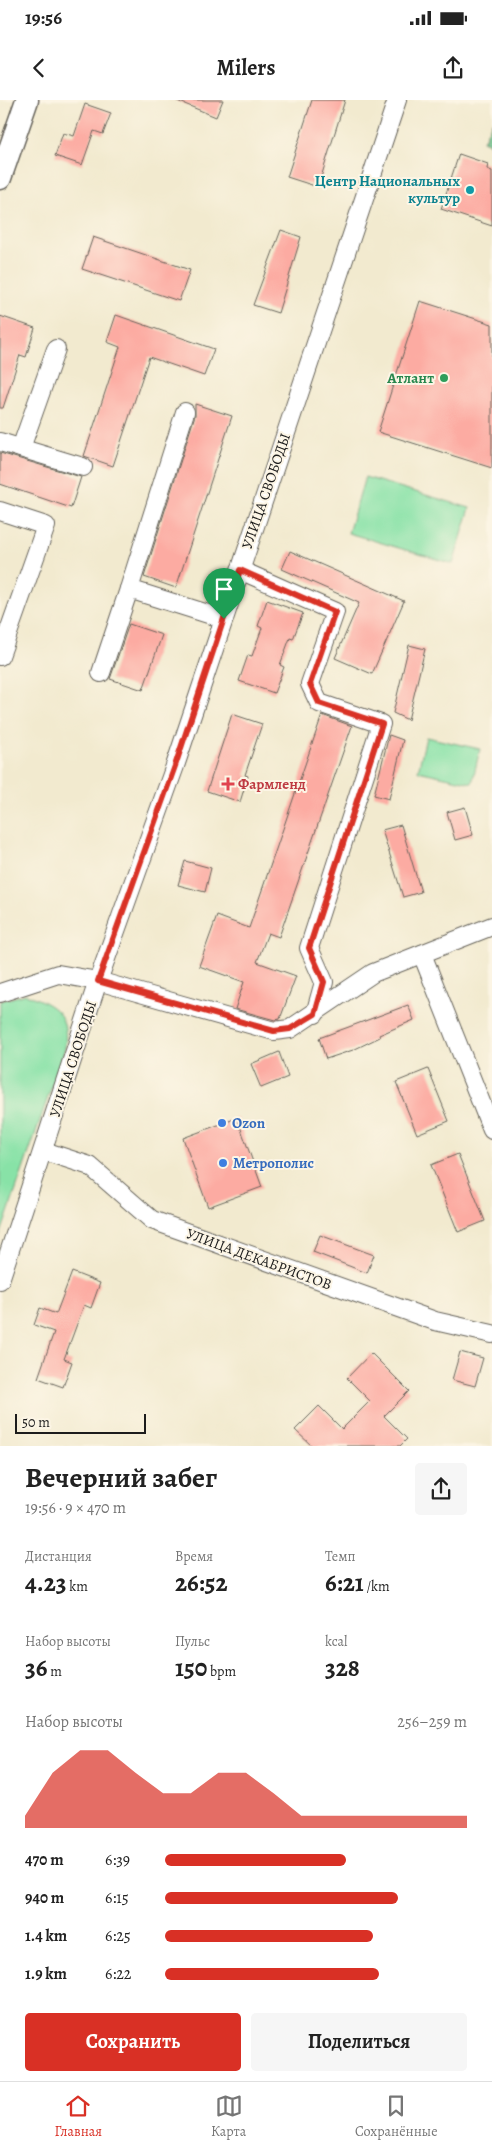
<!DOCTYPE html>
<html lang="ru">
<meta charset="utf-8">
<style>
body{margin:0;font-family:Alegreya,serif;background:#f6f6f6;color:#222;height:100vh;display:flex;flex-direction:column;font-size:19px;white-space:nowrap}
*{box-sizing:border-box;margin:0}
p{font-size:16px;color:#767676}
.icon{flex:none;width:28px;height:28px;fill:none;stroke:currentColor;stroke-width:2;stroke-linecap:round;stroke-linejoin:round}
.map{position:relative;height:1346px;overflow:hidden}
.side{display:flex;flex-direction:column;background:#fff;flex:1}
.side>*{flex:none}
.scale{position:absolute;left:15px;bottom:12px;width:131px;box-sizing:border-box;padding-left:5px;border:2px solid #1c1c1c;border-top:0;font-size:14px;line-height:18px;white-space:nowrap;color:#1c1c1c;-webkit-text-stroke:4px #fcf5e5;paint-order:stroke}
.pin{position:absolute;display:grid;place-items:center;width:42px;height:42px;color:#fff;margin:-51px -21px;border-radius:50% 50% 50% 0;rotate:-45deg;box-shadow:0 0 5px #0007}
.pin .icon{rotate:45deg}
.round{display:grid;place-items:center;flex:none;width:52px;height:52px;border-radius:5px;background:#f6f6f6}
.headline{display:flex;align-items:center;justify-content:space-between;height:85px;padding:0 25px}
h1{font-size:28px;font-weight:700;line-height:38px}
.metrics{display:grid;grid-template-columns:repeat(3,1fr);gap:8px;height:85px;padding:5px 25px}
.metrics div{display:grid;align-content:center}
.metrics b{font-size:25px;font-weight:700}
.metrics small{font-size:14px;font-weight:400}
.metrics p{font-size:14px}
.chart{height:140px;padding:10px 25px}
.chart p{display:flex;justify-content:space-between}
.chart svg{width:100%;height:90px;margin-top:5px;fill:#d93025;opacity:.7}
.action{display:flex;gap:10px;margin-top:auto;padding:10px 25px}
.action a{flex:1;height:58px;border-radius:5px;background:#d93025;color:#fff;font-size:20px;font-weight:700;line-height:58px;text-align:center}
.action a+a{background:#f6f6f6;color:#222}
ul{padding:0 25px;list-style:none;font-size:16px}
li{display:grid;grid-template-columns:80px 60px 1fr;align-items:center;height:38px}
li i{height:12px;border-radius:6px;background:#d93025}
.status{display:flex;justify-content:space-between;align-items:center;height:35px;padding:0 25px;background:#fff;direction:ltr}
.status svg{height:14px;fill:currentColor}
header{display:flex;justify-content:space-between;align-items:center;height:65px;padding:0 25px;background:#fff;font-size:22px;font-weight:700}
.tab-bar{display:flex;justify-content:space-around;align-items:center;height:70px;border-top:1px solid #e0e0e0;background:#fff;font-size:14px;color:#767676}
.tab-bar a{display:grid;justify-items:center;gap:2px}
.tab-bar .selected{color:#d93025}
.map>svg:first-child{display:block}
.green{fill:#88e2a7;stroke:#527f62}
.forest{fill:#6ec08c;stroke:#456e54}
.building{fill:#fcaba2}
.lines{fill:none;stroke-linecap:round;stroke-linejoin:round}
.minor-casing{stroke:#67645b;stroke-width:20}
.major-casing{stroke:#67645b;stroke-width:25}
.minor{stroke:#fff;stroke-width:18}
.major{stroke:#fff;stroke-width:22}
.route-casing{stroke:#fff;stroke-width:10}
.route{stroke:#d93025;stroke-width:6}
.culture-dot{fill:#0f9aa8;stroke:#fcf5e5;stroke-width:2}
.leisure-dot{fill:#2e9e5b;stroke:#fcf5e5;stroke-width:2}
.health-dot{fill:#e0444e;stroke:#fcf5e5;stroke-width:2}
.shop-dot{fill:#3f7fe0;stroke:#fcf5e5;stroke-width:2}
.labels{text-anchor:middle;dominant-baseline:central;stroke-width:4;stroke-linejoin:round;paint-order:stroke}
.culture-label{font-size:15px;font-weight:bold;fill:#0d838f;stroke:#fcf5e5;text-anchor:end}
.leisure-label{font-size:15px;font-weight:bold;fill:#27864d;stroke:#fcf5e5;text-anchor:end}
.street-label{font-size:15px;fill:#1c1c1c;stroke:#fcf5e5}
.health-label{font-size:15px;font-weight:bold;fill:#be3a42;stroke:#fcf5e5;text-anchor:start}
.shop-label{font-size:15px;font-weight:bold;fill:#366cbe;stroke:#fcf5e5;text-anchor:start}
</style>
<div class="status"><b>19:56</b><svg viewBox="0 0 49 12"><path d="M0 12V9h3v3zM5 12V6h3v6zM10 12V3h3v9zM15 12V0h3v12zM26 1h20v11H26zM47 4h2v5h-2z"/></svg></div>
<header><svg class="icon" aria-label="back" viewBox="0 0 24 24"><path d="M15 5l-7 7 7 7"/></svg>Milers<svg class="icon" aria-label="share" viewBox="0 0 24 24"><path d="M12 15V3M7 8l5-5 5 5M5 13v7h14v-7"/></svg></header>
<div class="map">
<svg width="492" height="1346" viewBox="0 0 492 1346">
<rect width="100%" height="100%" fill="#fcf5e5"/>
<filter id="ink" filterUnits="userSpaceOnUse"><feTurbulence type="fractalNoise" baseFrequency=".02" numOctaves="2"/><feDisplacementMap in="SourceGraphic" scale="10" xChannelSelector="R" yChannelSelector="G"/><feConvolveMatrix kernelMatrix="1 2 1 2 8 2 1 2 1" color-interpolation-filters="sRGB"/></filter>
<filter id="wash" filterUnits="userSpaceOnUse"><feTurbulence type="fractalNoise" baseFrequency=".0096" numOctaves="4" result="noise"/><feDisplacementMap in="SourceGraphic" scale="20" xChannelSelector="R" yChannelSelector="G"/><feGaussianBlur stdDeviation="1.12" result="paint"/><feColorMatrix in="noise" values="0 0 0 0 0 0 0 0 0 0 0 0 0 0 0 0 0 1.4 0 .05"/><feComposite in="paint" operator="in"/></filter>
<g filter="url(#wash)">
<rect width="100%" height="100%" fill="#f2eacf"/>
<g class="green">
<path d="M365,377L470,408L453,464L348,433Z"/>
<path d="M426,637L480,649L472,683L418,671Z"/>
<path d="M26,894C55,906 69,913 65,948L0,1136V901Z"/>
</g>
<path class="forest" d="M492,22V45L483,41Z"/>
<g id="blocks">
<g class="building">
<path d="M175,0H223L216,17Z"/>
<path d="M312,0H345L318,87L287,77Z"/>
<path d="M85,4L111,13L103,34L94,31L82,65L55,56L63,33L74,36Z"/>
<path d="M459,54L488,64L487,69L492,71V126L441,109Z"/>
<path d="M281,130L301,137L278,213L253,205Z"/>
<path d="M93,137L190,170L179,201L82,169Z"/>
<path d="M420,201L492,224V368L378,332Z"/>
<path d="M116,215L214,249L204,276L149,257L113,366L84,356L120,247L107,242Z"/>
<path d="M0,216L35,228L26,257L20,255L3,308H0Z"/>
<path d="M195,304L232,316L176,488L144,477L195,315Z"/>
<path d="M0,353L81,377L71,408L0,384Z"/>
<path d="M290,451L404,501L372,574L335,558L359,503L282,469Z"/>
<path d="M267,500L303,513L293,539L290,538L280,565L284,567L274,593L239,581L248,555L252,556L262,528L258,526Z"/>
<path d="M129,524L162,535L143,590L110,579Z"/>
<path d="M409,545L425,549L408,620L393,613Z"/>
<path d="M232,614L262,624L245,675L248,676L240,702L207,691Z"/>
<path d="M322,615L352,626L279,837L268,833L257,862L296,876L280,919L275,920L235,909L244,882L199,866L217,816L249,828Z"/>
<path d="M389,635L403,640L389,699L374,695Z"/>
<path d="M465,707L473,735L455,740L447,712Z"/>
<path d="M401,725L421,792L403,797L382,730Z"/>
<path d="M185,761L211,768L205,792L178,785Z"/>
<path d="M408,905L414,920L379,935L380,937L353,950L326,959L319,938Z"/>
<path d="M279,952L288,977L261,988L251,964Z"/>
<path d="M428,969L449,1021L417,1034L396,982Z"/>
<path d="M237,1018L262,1087L208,1107L183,1038Z"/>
<path d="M458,1054L485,1121L458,1132L431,1065Z"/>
<path d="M320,1135L374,1155L367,1173L313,1152Z"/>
<path d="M72,1172L100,1183L91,1208L84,1205L64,1259L72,1262L63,1287L38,1278L54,1232L34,1225L40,1208L56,1214Z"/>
<path d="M460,1252L483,1258L475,1286L452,1280Z"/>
<path d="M371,1253L409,1291L384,1316L407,1339L400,1346H312L295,1330L319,1306L342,1329L370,1301L347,1278Z"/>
</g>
</g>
</g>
<g filter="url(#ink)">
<use href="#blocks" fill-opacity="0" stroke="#67645b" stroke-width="1"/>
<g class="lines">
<g class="minor-casing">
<g id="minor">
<path d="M185,312L129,489L224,519"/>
<path d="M0,342L83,367"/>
<path d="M21,348L56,249"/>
<path d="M0,411L46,426L0,556"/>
<path d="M240,470L335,512L310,584L319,603L381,624L309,848L324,882L315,914"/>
<path d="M101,573L129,489"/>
<path d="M422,854L492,1030"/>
<path d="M0,893L58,874L98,881L274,931L290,929L373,873L492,826"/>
<path d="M44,1051L90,1066L152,1120L435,1221L492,1234"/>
<path d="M0,1180L98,881L175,666L397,0"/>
</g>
</g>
<g class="major-casing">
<path id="major" d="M0,78L27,0"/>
</g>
<use href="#minor" class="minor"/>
<use href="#major" class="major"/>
</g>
</g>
<g class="lines" filter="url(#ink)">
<g class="route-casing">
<path id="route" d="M240,470L335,512L310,584L319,603L382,624L309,848L324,882L315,914L290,929L274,931L98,881L175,666Z"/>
</g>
<use href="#route" class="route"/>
</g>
<circle class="culture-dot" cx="470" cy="90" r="5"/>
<circle class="leisure-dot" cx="444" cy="278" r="5"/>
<path class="health-dot" d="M225.5 676.5h5v5h5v5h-5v5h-5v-5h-5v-5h5z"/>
<g class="shop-dot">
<circle cx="222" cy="1023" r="5"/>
<circle cx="223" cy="1063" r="5"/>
</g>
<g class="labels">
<g class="culture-label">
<text x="460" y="81">Центр Национальных<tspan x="460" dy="17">культур</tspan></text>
</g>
<g class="leisure-label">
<text x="434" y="278">Атлант</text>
</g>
<g class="street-label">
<text transform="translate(266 391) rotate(-71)">УЛИЦА СВОБОДЫ</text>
<text transform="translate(73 959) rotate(-72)">УЛИЦА СВОБОДЫ</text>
<text transform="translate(259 1159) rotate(20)">УЛИЦА ДЕКАБРИСТОВ</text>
</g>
<g class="health-label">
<text x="238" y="684">Фармленд</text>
</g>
<g class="shop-label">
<text x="232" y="1023">Ozon</text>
<text x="233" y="1063">Метрополис</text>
</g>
</g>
</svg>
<div class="scale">50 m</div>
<div class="pin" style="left:224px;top:519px;background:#1e9e55"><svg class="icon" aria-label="arrive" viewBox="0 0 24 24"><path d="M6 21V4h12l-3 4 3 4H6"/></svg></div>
</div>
<section class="side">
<div class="headline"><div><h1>Вечерний забег</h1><p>19:56 · 9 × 470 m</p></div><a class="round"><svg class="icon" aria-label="share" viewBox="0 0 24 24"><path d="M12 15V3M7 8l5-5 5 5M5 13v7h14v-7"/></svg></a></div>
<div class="metrics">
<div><p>Дистанция</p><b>4.23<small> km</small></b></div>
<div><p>Время</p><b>26:52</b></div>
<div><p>Темп</p><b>6:21<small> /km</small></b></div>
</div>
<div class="metrics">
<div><p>Набор высоты</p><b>36<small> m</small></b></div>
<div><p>Пульс</p><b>150<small> bpm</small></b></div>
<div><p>kcal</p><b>328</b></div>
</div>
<div class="chart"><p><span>Набор высоты</span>256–259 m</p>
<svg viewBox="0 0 160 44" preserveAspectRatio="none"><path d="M0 44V38L10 17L20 6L30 6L40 17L50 27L60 27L70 17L80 17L90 27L100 38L110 38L120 38L130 38L140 38L150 38L160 38V44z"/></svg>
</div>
<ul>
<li><b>470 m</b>6:39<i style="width:60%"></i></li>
<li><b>940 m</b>6:15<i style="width:77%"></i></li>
<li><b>1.4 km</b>6:25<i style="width:69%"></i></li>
<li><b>1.9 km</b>6:22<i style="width:71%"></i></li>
</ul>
<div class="action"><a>Сохранить</a><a>Поделиться</a></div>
</section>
<nav class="tab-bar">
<a class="selected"><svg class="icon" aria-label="home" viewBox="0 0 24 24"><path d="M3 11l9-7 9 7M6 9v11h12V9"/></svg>Главная</a>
<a><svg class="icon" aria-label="map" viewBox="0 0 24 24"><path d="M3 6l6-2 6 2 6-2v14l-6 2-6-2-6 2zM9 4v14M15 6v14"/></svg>Карта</a>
<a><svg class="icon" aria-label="saved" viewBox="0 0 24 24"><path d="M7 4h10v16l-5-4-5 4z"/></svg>Сохранённые</a>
</nav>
